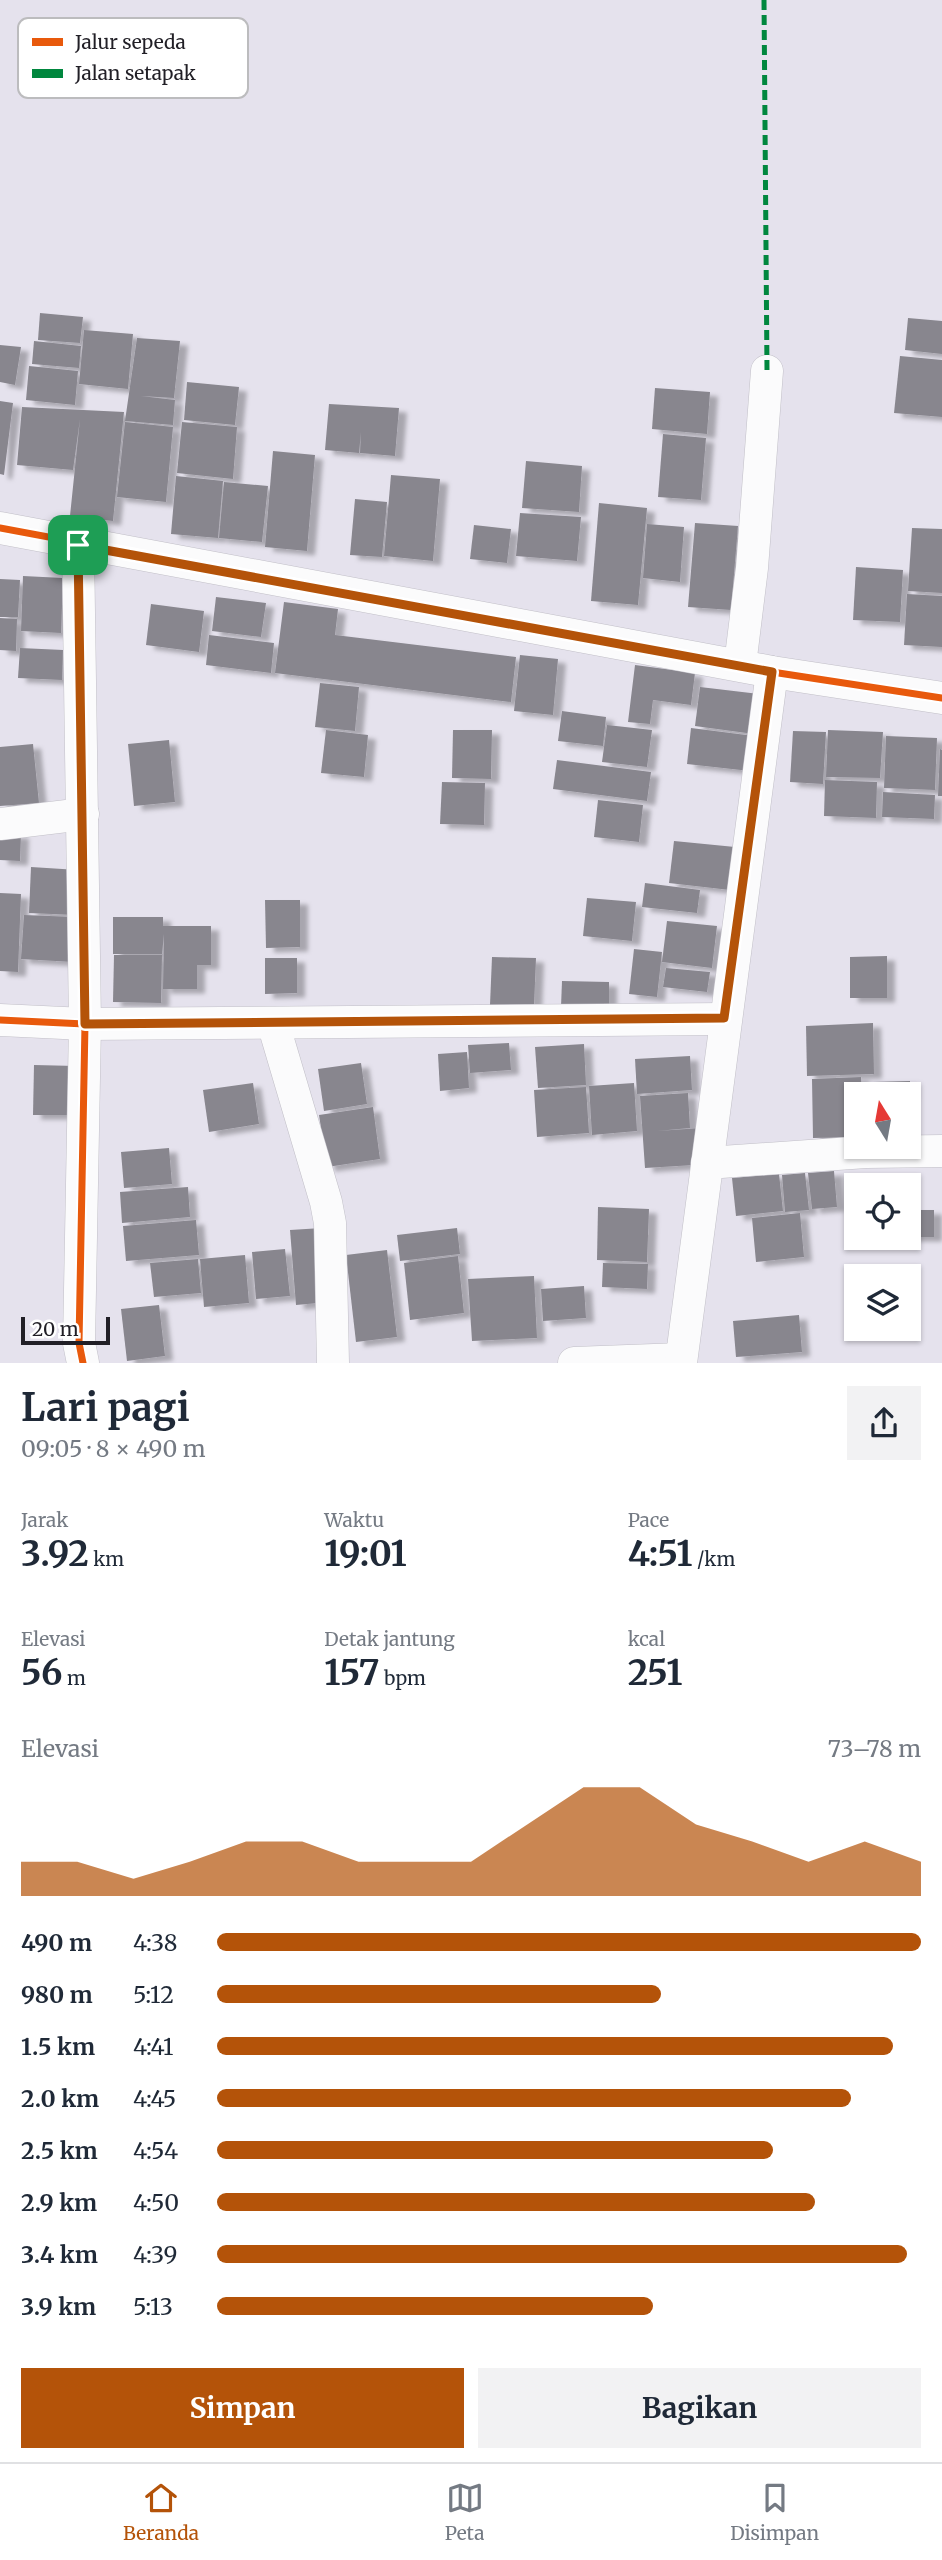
<!DOCTYPE html>
<html lang="id">
<meta charset="utf-8">
<style>
body{margin:0;font-family:Merriweather,serif;background:#f2f2f3;color:#1f2937;height:100vh;display:flex;flex-direction:column;font-size:26px;white-space:nowrap}
*{box-sizing:border-box;margin:0}
p{font-size:23px;color:#747a83}
.icon{flex:none;width:38px;height:38px;fill:none;stroke:currentColor;stroke-width:2;stroke-linecap:round;stroke-linejoin:round}
.map{position:relative;height:1363px;overflow:hidden}
.details{display:flex;flex-direction:column;background:#fff;flex:1}
.details>*{flex:none}
.needle{width:46px;rotate:349deg}
.fabs{position:absolute;left:844px;top:1082px;display:grid;gap:14px}
.fabs a{display:grid;place-items:center;width:77px;height:77px;border-radius:0px;background:#fff;box-shadow:0 2px 5px #0004;font-size:35px}
.scale{position:absolute;left:21px;bottom:18px;width:89px;box-sizing:border-box;padding-left:7px;border:4px solid #211f26;border-top:0;font-size:19px;line-height:24px;white-space:nowrap;color:#211f26;-webkit-text-stroke:5px #fff;paint-order:stroke}
.pin{position:absolute;display:grid;place-items:center;width:60px;height:60px;color:#fff;margin:-30px;border-radius:14px;box-shadow:0 4px 10px #0006}
.round{display:grid;place-items:center;flex:none;width:74px;height:74px;border-radius:0px;background:#f2f2f3}
.head{display:flex;align-items:center;justify-content:space-between;height:119px;padding:0 21px}
h1{font-size:38px;font-weight:700;line-height:52px}
.stats{display:grid;grid-template-columns:repeat(3,1fr);gap:10px;height:119px;padding:7px 21px}
.stats div{display:grid;align-content:center}
.stats b{font-size:35px;font-weight:700}
.stats small{font-size:19px;font-weight:400}
.stats p{font-size:19px}
.chart{height:196px;padding:14px 21px}
.chart p{display:flex;justify-content:space-between}
.chart svg{width:100%;height:126px;margin-top:7px;fill:#b45309;opacity:.7}
.action{display:flex;gap:14px;margin-top:auto;padding:14px 21px}
.action a{flex:1;height:80px;border-radius:0px;background:#b45309;color:#fff;font-size:28px;font-weight:700;line-height:80px;text-align:center}
.action a+a{background:#f2f2f3;color:#1f2937}
ul{padding:0 21px;list-style:none;font-size:23px}
li{display:grid;grid-template-columns:112px 84px 1fr;align-items:center;height:52px}
li i{height:18px;border-radius:9px;background:#b45309}
.tabs{display:flex;justify-content:space-around;align-items:center;height:98px;border-top:2px solid #e0e1e3;background:#fff;font-size:19px;color:#747a83}
.tabs a{display:grid;justify-items:center;gap:4px}
.tabs .selected{color:#b45309}
.map>svg:first-child{display:block}
.building{fill:#88868e;filter:url(#shadow)}
.lines{fill:none;stroke-linecap:round;stroke-linejoin:round}
.street-casing{stroke:#c1bfc7;stroke-width:33}
.street{stroke:#fbfbfc;stroke-width:32}
.quiet{stroke:#00873e;stroke-width:5;stroke-dasharray:10 5;stroke-linecap:butt}
.cycleway-casing{stroke:#fff;stroke-width:11}
.cycleway{stroke:#e8590c;stroke-width:7}
.route-casing{stroke:#fff;stroke-width:14}
.route{stroke:#b45309;stroke-width:9}
.key{fill:#fff;stroke:#bcbcbe;stroke-width:2}
.key-label{font-size:19px;fill:#211f26}
</style>
<div class="map">
<svg width="942" height="1363" viewBox="0 0 942 1363">
<defs>
<filter id="shadow"><feDropShadow dx="8" dy="4.5" stdDeviation="2" flood-color="#0004"/></filter>
</defs>
<rect width="100%" height="100%" fill="#e5e2ed"/>
<g class="building">
<path d="M40,313L83,317L80,343L38,340Z"/>
<path d="M908,318L942,321V354L905,350Z"/>
<path d="M84,330L133,334L128,389L79,384Z"/>
<path d="M137,338L180,341L174,398L141,396L175,400L173,425L125,421Z"/>
<path d="M34,341L81,346L79,368L32,364Z"/>
<path d="M0,345L21,347L15,385L0,382Z"/>
<path d="M900,356L942,360V417L894,413Z"/>
<path d="M29,366L78,371L75,405L26,400Z"/>
<path d="M187,382L239,387L235,425L184,420Z"/>
<path d="M655,388L710,392L707,434L652,429Z"/>
<path d="M0,401L13,403L4,475L0,474Z"/>
<path d="M329,404L399,408L395,456L360,453L361,432L359,453L325,450Z"/>
<path d="M22,407L124,412L113,521L70,516L80,419L73,470L17,465Z"/>
<path d="M125,422L173,427L166,502L117,497Z"/>
<path d="M182,422L237,427L233,479L177,473Z"/>
<path d="M663,434L706,438L701,500L658,497Z"/>
<path d="M273,451L315,455L307,551L265,547Z"/>
<path d="M526,461L582,466L579,512L522,508Z"/>
<path d="M391,475L440,479L433,561L384,556Z"/>
<path d="M176,476L223,481L218,538L171,534Z"/>
<path d="M224,482L268,486L262,542L219,538Z"/>
<path d="M355,499L387,502L382,557L350,555Z"/>
<path d="M599,503L647,508L638,605L591,601Z"/>
<path d="M520,513L581,517L577,561L516,556Z"/>
<path d="M695,523L738,526L731,610L688,607Z"/>
<path d="M647,524L684,527L680,582L643,578Z"/>
<path d="M474,525L511,529L507,563L470,559Z"/>
<path d="M912,528L942,529V593L908,591Z"/>
<path d="M856,567L903,570L900,622L853,620Z"/>
<path d="M23,576L63,578L61,633L21,631Z"/>
<path d="M0,579L20,580L18,617H0Z"/>
<path d="M907,594L942,596V647L904,645Z"/>
<path d="M216,597L266,603L261,637L212,631Z"/>
<path d="M284,602L338,609L335,635L516,657L511,702L275,673Z"/>
<path d="M151,604L204,611L199,652L146,645Z"/>
<path d="M0,618L17,619L16,651L0,650Z"/>
<path d="M209,635L274,643L271,673L206,665Z"/>
<path d="M20,648L63,650L62,680L18,678Z"/>
<path d="M520,655L558,659L553,715L514,711Z"/>
<path d="M635,665L695,673L691,705L653,700L650,724L628,722Z"/>
<path d="M320,683L359,687L355,731L315,727Z"/>
<path d="M700,687L759,694L754,734L695,726Z"/>
<path d="M562,711L606,717L603,746L558,741Z"/>
<path d="M607,725L652,730L647,767L602,762Z"/>
<path d="M691,728L754,736L750,771L687,764Z"/>
<path d="M326,730L368,735L364,777L321,773Z"/>
<path d="M453,730H492L491,779L452,778Z"/>
<path d="M828,730L883,732L880,778L826,777Z"/>
<path d="M793,731L826,732L823,784L790,782Z"/>
<path d="M886,736L937,738L935,790L884,788Z"/>
<path d="M169,740L175,802L134,806L128,744Z"/>
<path d="M33,744L39,803L0,806V747Z"/>
<path d="M940,749L942,750V796H938Z"/>
<path d="M557,760L651,772L647,801L553,789Z"/>
<path d="M825,780L877,782L876,818L824,816Z"/>
<path d="M442,782L485,783L484,825L440,824Z"/>
<path d="M883,792L935,795L934,819L882,817Z"/>
<path d="M598,800L643,805L639,842L594,837Z"/>
<path d="M0,833L21,834L20,861L0,860Z"/>
<path d="M674,841L735,847L730,890L669,883Z"/>
<path d="M31,867L78,870L75,915L29,913Z"/>
<path d="M645,883L700,890L697,913L642,907Z"/>
<path d="M0,893L21,894L18,972L0,971Z"/>
<path d="M587,898L636,902L632,941L583,936Z"/>
<path d="M265,900H300V947L266,948Z"/>
<path d="M24,915L75,917L73,962L21,959Z"/>
<path d="M113,917H163V926H211V965H197V989H163L164,934L162,954H113Z"/>
<path d="M667,921L717,926L712,968L662,962Z"/>
<path d="M634,949L662,952L657,997L629,994Z"/>
<path d="M114,955H162L161,1003L113,1002Z"/>
<path d="M887,956V998H850V957Z"/>
<path d="M492,957L536,958L534,1006L490,1005Z"/>
<path d="M265,958H297V993L265,994Z"/>
<path d="M666,968L710,972L707,992L663,987Z"/>
<path d="M562,981L609,982V1007H561Z"/>
<path d="M873,1023L874,1074L807,1076L806,1026Z"/>
<path d="M509,1043L511,1070L470,1073L468,1045Z"/>
<path d="M584,1044L586,1085L538,1088L535,1047Z"/>
<path d="M467,1052L469,1088L440,1091L438,1054Z"/>
<path d="M690,1056L692,1090L637,1094L635,1059Z"/>
<path d="M361,1063L367,1104L324,1111L318,1069Z"/>
<path d="M34,1065L76,1066L75,1115H33Z"/>
<path d="M861,1077L862,1094H856V1137L813,1138L812,1079Z"/>
<path d="M910,1081V1094H871V1082Z"/>
<path d="M253,1083L259,1124L209,1132L203,1090Z"/>
<path d="M634,1083L637,1131L592,1135L589,1086Z"/>
<path d="M586,1087L589,1133L537,1137L534,1090Z"/>
<path d="M688,1093L690,1128L657,1131L701,1128L702,1144L693,1145L694,1165L645,1168L640,1096Z"/>
<path d="M373,1107L380,1159L327,1167L319,1115Z"/>
<path d="M169,1148L172,1184L124,1188L121,1152Z"/>
<path d="M834,1171L837,1207L812,1209L808,1173Z"/>
<path d="M805,1173L809,1210L785,1212L782,1175Z"/>
<path d="M779,1174L783,1211L736,1216L732,1178Z"/>
<path d="M188,1187L190,1217L122,1223L120,1192Z"/>
<path d="M598,1207L649,1209L647,1262L597,1260Z"/>
<rect x="908" y="1210" width="26" height="27"/>
<path d="M800,1213L804,1257L756,1262L752,1218Z"/>
<path d="M196,1220L199,1255L126,1261L123,1226Z"/>
<path d="M322,1228L329,1302L296,1305L290,1230Z"/>
<path d="M457,1228L460,1254L400,1261L397,1235Z"/>
<path d="M285,1249L290,1296L256,1299L252,1252Z"/>
<path d="M387,1250L397,1337L356,1342L346,1255Z"/>
<path d="M245,1255L249,1303L204,1307L200,1259Z"/>
<path d="M458,1256L464,1313L410,1320L404,1263Z"/>
<path d="M198,1259L201,1293L154,1297L150,1263Z"/>
<path d="M603,1263L648,1264L647,1289L602,1287Z"/>
<path d="M534,1276L537,1338L472,1341L468,1279Z"/>
<path d="M584,1286L586,1318L543,1321L541,1289Z"/>
<path d="M159,1305L165,1356L127,1361L121,1309Z"/>
<path d="M799,1315L802,1352L736,1357L733,1321Z"/>
</g>
<g class="lines">
<g class="street-casing">
<g id="street">
<path d="M0,528L772,672L942,698"/>
<path d="M78,545L85,1024L79,1343L83,1363"/>
<path d="M740,665L752,568L767,371"/>
<path d="M0,824L83,814"/>
<path d="M0,1020L85,1024L724,1019"/>
<path d="M273,1023L326,1202L330,1223L333,1363"/>
<path d="M707,1163L866,1152L942,1151"/>
<path d="M574,1363L681,1359"/>
<path d="M681,1363L772,672"/>
</g>
</g>
<use href="#street" class="street"/>
<path class="quiet" d="M764,0L767,371"/>
<g class="cycleway-casing">
<g id="cycleway">
<path d="M0,528L772,672L942,698"/>
<path d="M78,545L85,1024L79,1343L83,1363"/>
<path d="M0,1020L85,1024L724,1019"/>
</g>
</g>
<use href="#cycleway" class="cycleway"/>
</g>
<g class="lines">
<g class="route-casing">
<path id="route" d="M78,545L772,672L724,1018L85,1024Z"/>
</g>
<use href="#route" class="route"/>
</g>
<rect x="18" y="18" width="230" height="80" rx="10" class="key"/>
<rect x="32" y="38" width="31" height="8" fill="#e8590c"/>
<rect x="32" y="69" width="31" height="9" fill="#00873e"/>
<g class="key-label">
<text x="75" y="49">Jalur sepeda</text>
<text x="75" y="80">Jalan setapak</text>
</g>
</svg>
<div class="fabs">
<a><svg class="needle" viewBox="-14 -14 28 28"><path d="M0-13l5 13h-10z" fill="#e53935"/><path d="M0 13l5-13h-10z" fill="#747a83"/></svg></a>
<a><svg class="icon" aria-label="locate" viewBox="0 0 24 24"><circle cx="12" cy="12" r="6"/><path d="M12 2v4M12 18v4M2 12h4M18 12h4"/></svg></a>
<a><svg class="icon" aria-label="layers" viewBox="0 0 24 24"><path d="M12 4l9 5-9 5-9-5zM3 14l9 5 9-5"/></svg></a>
</div>
<div class="scale">20 m</div>
<div class="pin" style="left:78px;top:545px;background:#1e9e55"><svg class="icon" aria-label="arrive" viewBox="0 0 24 24"><path d="M6 21V4h12l-3 4 3 4H6"/></svg></div>
</div>
<section class="details">
<div class="head"><div><h1>Lari pagi</h1><p>09:05 · 8 × 490 m</p></div><a class="round"><svg class="icon" aria-label="share" viewBox="0 0 24 24"><path d="M12 15V3M7 8l5-5 5 5M5 13v7h14v-7"/></svg></a></div>
<div class="stats">
<div><p>Jarak</p><b>3.92<small> km</small></b></div>
<div><p>Waktu</p><b>19:01</b></div>
<div><p>Pace</p><b>4:51<small> /km</small></b></div>
</div>
<div class="stats">
<div><p>Elevasi</p><b>56<small> m</small></b></div>
<div><p>Detak jantung</p><b>157<small> bpm</small></b></div>
<div><p>kcal</p><b>251</b></div>
</div>
<div class="chart"><p><span>Elevasi</span>73–78 m</p>
<svg viewBox="0 0 160 44" preserveAspectRatio="none"><path d="M0 44V32L10 32L20 38L30 32L40 25L50 25L60 32L70 32L80 32L90 19L100 6L110 6L120 19L130 25L140 32L150 25L160 32V44z"/></svg>
</div>
<ul>
<li><b>490 m</b>4:38<i style="width:100%"></i></li>
<li><b>980 m</b>5:12<i style="width:63%"></i></li>
<li><b>1.5 km</b>4:41<i style="width:96%"></i></li>
<li><b>2.0 km</b>4:45<i style="width:90%"></i></li>
<li><b>2.5 km</b>4:54<i style="width:79%"></i></li>
<li><b>2.9 km</b>4:50<i style="width:85%"></i></li>
<li><b>3.4 km</b>4:39<i style="width:98%"></i></li>
<li><b>3.9 km</b>5:13<i style="width:62%"></i></li>
</ul>
<div class="action"><a>Simpan</a><a>Bagikan</a></div>
</section>
<nav class="tabs">
<a class="selected"><svg class="icon" aria-label="home" viewBox="0 0 24 24"><path d="M3 11l9-7 9 7M6 9v11h12V9"/></svg>Beranda</a>
<a><svg class="icon" aria-label="map" viewBox="0 0 24 24"><path d="M3 6l6-2 6 2 6-2v14l-6 2-6-2-6 2zM9 4v14M15 6v14"/></svg>Peta</a>
<a><svg class="icon" aria-label="saved" viewBox="0 0 24 24"><path d="M7 4h10v16l-5-4-5 4z"/></svg>Disimpan</a>
</nav>
